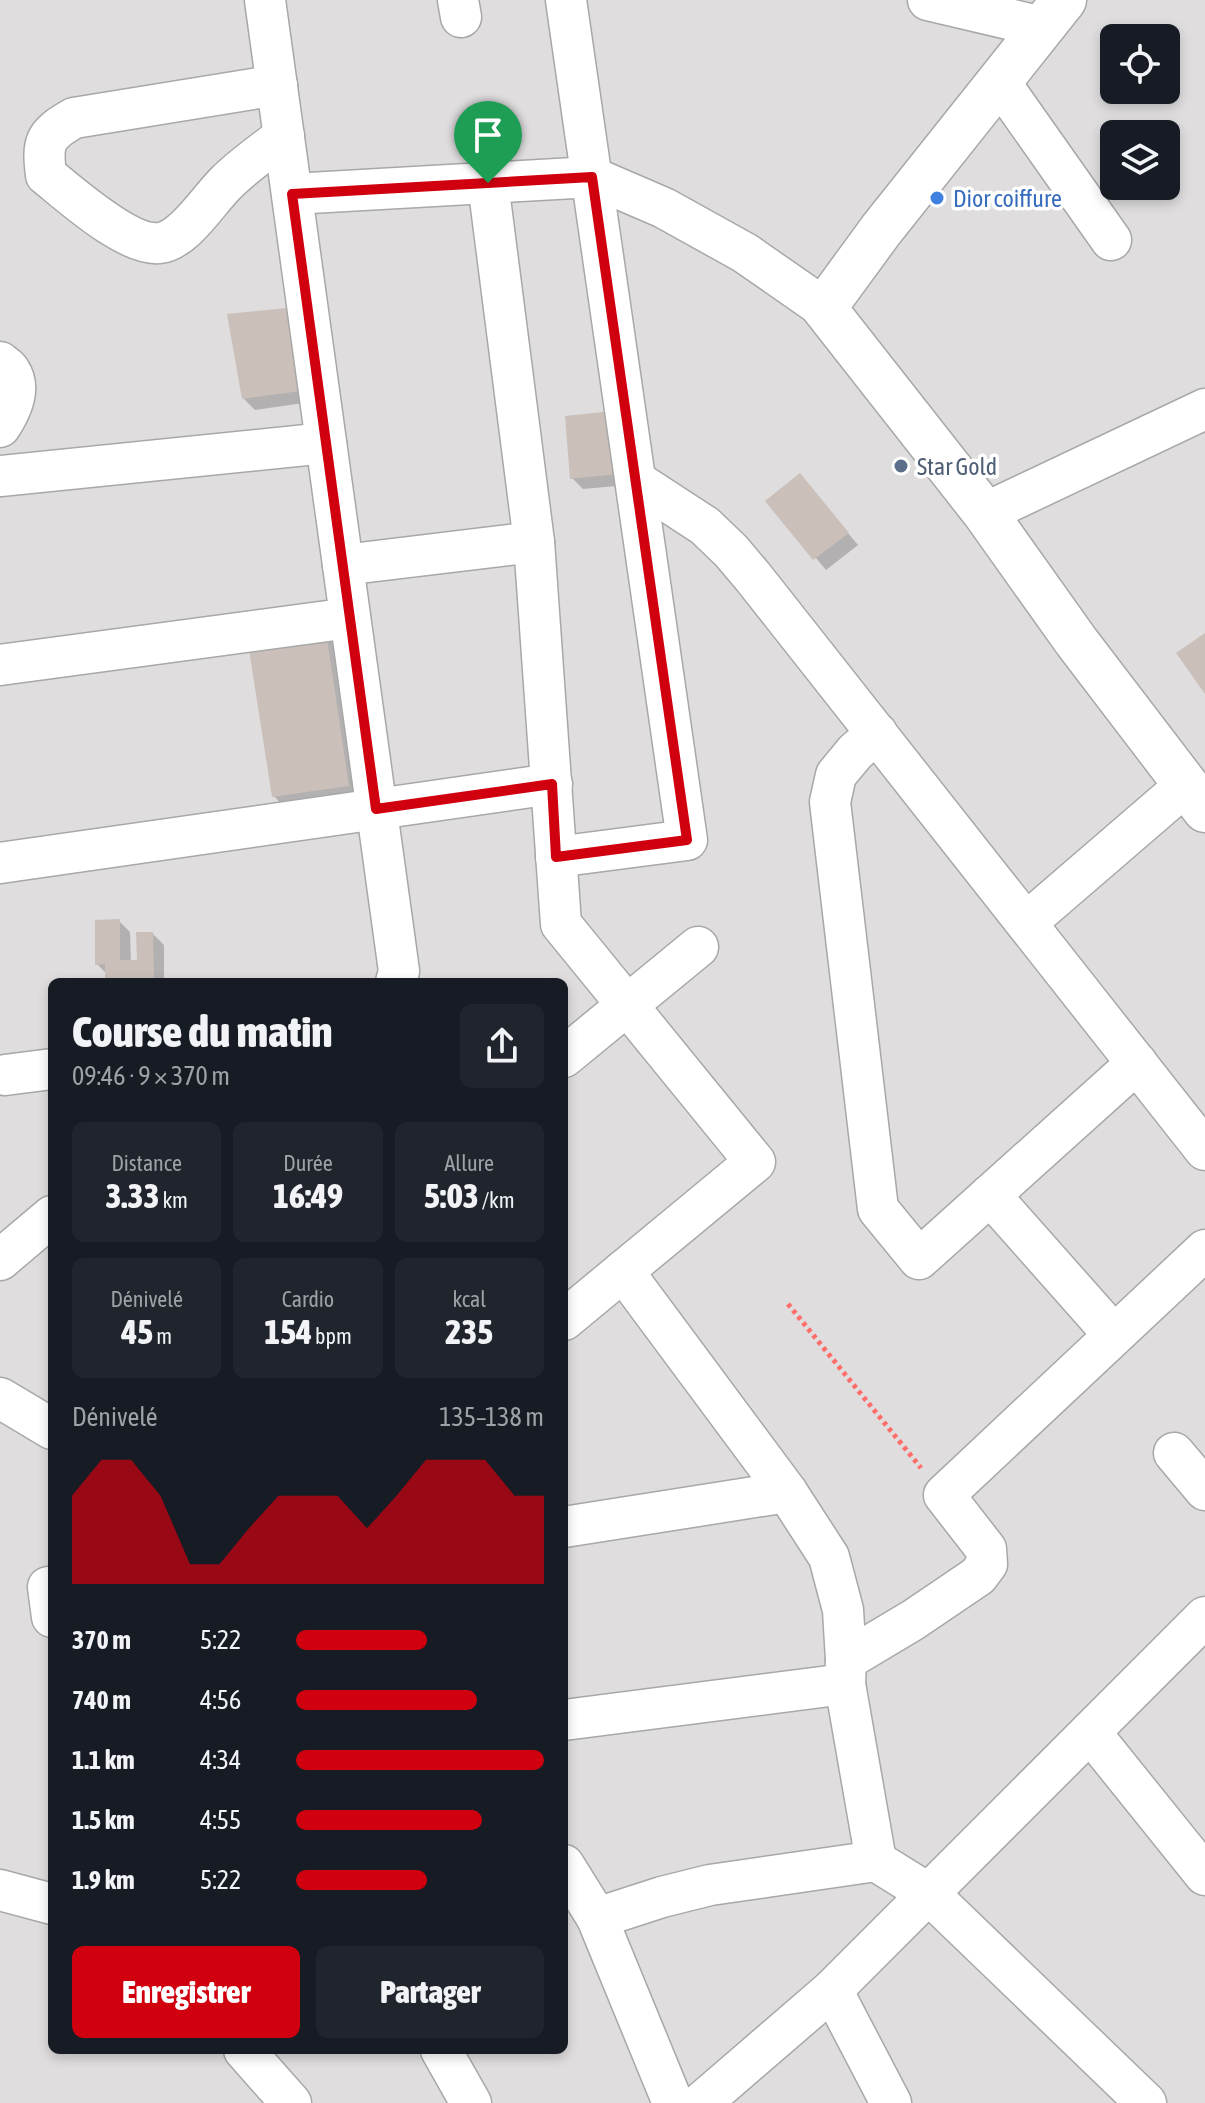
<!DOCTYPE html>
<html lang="fr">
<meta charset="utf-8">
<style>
body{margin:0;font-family:"Asap Condensed",sans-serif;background:#20242c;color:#f1f3f6;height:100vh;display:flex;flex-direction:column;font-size:30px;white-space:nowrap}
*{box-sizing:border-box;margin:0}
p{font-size:26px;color:#9ea1a6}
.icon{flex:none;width:44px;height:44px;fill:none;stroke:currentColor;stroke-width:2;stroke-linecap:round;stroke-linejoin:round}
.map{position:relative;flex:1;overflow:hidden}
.drawer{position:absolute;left:48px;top:978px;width:520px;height:1076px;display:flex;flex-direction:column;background:#171b24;border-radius:12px;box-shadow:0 4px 12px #0003}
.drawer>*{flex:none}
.fabs{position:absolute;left:1100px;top:24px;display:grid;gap:16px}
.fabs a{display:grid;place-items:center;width:80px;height:80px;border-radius:12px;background:#171b24;box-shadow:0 4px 12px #0003;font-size:40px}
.pin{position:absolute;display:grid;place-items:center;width:68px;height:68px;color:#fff;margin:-82px -34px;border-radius:50% 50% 50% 0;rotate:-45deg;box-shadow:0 0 8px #0007}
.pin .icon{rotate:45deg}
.round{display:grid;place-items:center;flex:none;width:84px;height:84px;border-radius:12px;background:#20242c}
.overview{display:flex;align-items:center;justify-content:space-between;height:136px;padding:0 24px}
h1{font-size:44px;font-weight:800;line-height:60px}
.figures{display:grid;grid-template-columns:repeat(3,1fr);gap:12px;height:136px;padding:8px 24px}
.figures div{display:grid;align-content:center;border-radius:12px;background:#20242c;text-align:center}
.figures b{font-size:34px;font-weight:800}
.figures small{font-size:22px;font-weight:400}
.figures p{font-size:22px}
.chart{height:224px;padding:16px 24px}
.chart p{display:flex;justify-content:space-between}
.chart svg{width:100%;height:144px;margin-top:8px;fill:#d1000f;opacity:.7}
.primary-button{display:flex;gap:16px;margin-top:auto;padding:16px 24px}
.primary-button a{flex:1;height:92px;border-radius:12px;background:#d1000f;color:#fff;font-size:32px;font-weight:800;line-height:92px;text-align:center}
.primary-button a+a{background:#20242c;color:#f1f3f6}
ul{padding:0 24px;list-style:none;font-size:26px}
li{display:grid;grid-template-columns:128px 96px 1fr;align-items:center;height:60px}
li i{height:20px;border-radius:10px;background:#d1000f}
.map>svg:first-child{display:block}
.residential{fill:#dfddde;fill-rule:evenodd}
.shadow{fill:#0003}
.building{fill:#cabfb9}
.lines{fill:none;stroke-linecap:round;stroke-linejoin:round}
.minor-casing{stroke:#a8a8a8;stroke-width:43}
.tertiary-casing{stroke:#a8a8a8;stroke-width:47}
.path{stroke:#ff6e6a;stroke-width:5;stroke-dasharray:4 4;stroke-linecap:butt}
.minor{stroke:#fff;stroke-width:40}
.tertiary{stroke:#fff;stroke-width:44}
.route-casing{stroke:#fff;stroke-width:16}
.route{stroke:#d1000f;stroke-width:10}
.shop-dot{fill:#3f7fe0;stroke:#fff;stroke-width:3}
.service-dot{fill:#5c6f8a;stroke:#fff;stroke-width:3}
.labels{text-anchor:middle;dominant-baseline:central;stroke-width:7;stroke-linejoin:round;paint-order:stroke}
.shop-label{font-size:24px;fill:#366cbe;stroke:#fff;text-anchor:start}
.service-label{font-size:24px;fill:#4e5e75;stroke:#fff;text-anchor:start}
</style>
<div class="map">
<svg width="1205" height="2103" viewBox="0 0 1205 2103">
<rect width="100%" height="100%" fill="#f1ede7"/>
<path class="residential" d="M0,0H1205V2103H0ZM1114,38H1166V90H1114ZM1114,134H1166V186H1114ZM52,982H564V2050H52Z"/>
<g class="shadow">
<path d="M286,310L298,321L311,402L255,410L244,399Z"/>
<path d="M567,418L628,485L583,489L572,478Z"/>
<path d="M800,476L858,545L826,570L768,501Z"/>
<path d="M324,627L341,644L365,802L290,813L274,796Z"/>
<path d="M119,921L130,932L131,962H139L153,934L164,945V982H107V974L97,964Z"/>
</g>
<g class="building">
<path d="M287,308L301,391L242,399L227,314Z"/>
<path d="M612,411L618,474L570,479L565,416Z"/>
<path d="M800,473L849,533L813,560L765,501Z"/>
<path d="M325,625L349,786L272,797L247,637Z"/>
<path d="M1205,633V694L1176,653Z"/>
<path d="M120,919V960H137L136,932H153L154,982H105V964L95,965V920Z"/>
</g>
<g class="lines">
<g class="minor-casing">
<g id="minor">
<path d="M265,0L399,971L396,982"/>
<path d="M458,0L461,17"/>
<path d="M928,0L1042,27"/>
<path d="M999,81L1111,240"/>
<path d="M277,85L74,118C44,135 42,142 46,175C71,195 128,247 160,243C185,240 209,199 227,182C244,165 265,151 284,136"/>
<path d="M488,183L534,542L561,924L755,1162L564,1320"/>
<path d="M292,194L592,177L664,208L745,253L824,308"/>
<path d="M0,362C3,365 8,367 10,371C22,389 10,412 0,427"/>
<path d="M0,476L326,443"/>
<path d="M636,481L705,526L731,551L753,577L1205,1150"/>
<path d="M985,513L1205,409"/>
<path d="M343,565L534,542"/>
<path d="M0,665L350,618"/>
<path d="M877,733L855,752L836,775L830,802L878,1209L919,1259L1137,1063"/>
<path d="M556,857L687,840L566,0"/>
<path d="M0,863L552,784"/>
<path d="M1027,922L1186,785"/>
<path d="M564,1057L698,947"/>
<path d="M5,1075L52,1069"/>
<path d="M990,1195L1114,1335"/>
<path d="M0,1260L52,1216"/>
<path d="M623,1271L787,1492L829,1557L843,1610L846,1660L845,1684L876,1861"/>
<path d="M0,1398L52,1429"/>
<path d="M1174,1453L1205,1490"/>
<path d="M564,1527L787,1492"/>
<path d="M48,1587L52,1617"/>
<path d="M846,1660L913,1620L978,1576L987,1564L986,1549L944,1495L1205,1250"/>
<path d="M564,1720L845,1684"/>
<path d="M1090,1732L1205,1875"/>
<path d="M564,1865L597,1918L673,2103"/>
<path d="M0,1890L52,1904"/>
<path d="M597,1918L662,1897L710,1885L876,1861L929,1894L1146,2103"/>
<path d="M832,1990L891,2103"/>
<path d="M244,2050L291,2103"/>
<path d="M441,2050L471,2103"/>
<path d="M701,2103L832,1990L1205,1617"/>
</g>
</g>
<g class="tertiary-casing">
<path id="tertiary" d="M1064,0L881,230L824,308L985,513L1076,641L1205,810"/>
</g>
<path class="path" d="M788,1304L921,1468"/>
<use href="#minor" class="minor"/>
<use href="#tertiary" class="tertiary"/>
</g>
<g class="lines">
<g class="route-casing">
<path id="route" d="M592,177L687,840L556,857L552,784L376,809L292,194Z"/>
</g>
<use href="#route" class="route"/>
</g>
<circle class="shop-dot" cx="937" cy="198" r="8"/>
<circle class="service-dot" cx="901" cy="466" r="8"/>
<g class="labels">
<g class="shop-label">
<text x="953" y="198">Dior coiffure</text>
</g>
<g class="service-label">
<text x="917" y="466">Star Gold</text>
</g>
</g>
</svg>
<div class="fabs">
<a><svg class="icon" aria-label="locate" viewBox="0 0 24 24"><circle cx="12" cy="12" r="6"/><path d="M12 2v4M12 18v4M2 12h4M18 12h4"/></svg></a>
<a><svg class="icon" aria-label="layers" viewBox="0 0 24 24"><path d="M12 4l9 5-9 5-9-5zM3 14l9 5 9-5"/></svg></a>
</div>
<div class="pin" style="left:488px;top:183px;background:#1e9e55"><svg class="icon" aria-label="arrive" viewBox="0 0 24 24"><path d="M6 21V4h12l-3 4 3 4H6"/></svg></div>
<section class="drawer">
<div class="overview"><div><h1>Course du matin</h1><p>09:46 · 9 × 370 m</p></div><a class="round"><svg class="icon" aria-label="share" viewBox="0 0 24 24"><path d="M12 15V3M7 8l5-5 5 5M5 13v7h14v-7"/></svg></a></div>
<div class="figures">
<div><p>Distance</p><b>3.33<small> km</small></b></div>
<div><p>Durée</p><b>16:49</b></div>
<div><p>Allure</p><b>5:03<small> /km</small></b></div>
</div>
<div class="figures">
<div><p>Dénivelé</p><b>45<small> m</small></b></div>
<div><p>Cardio</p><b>154<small> bpm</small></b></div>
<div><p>kcal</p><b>235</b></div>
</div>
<div class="chart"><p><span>Dénivelé</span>135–138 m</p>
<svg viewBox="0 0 160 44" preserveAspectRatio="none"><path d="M0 44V17L10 6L20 6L30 17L40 38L50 38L60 27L70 17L80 17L90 17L100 27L110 17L120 6L130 6L140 6L150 17L160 17V44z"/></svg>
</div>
<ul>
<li><b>370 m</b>5:22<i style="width:53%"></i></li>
<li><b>740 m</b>4:56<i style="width:73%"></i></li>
<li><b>1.1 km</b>4:34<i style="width:100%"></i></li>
<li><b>1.5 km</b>4:55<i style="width:75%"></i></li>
<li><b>1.9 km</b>5:22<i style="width:53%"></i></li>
</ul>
<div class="primary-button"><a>Enregistrer</a><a>Partager</a></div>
</section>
</div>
